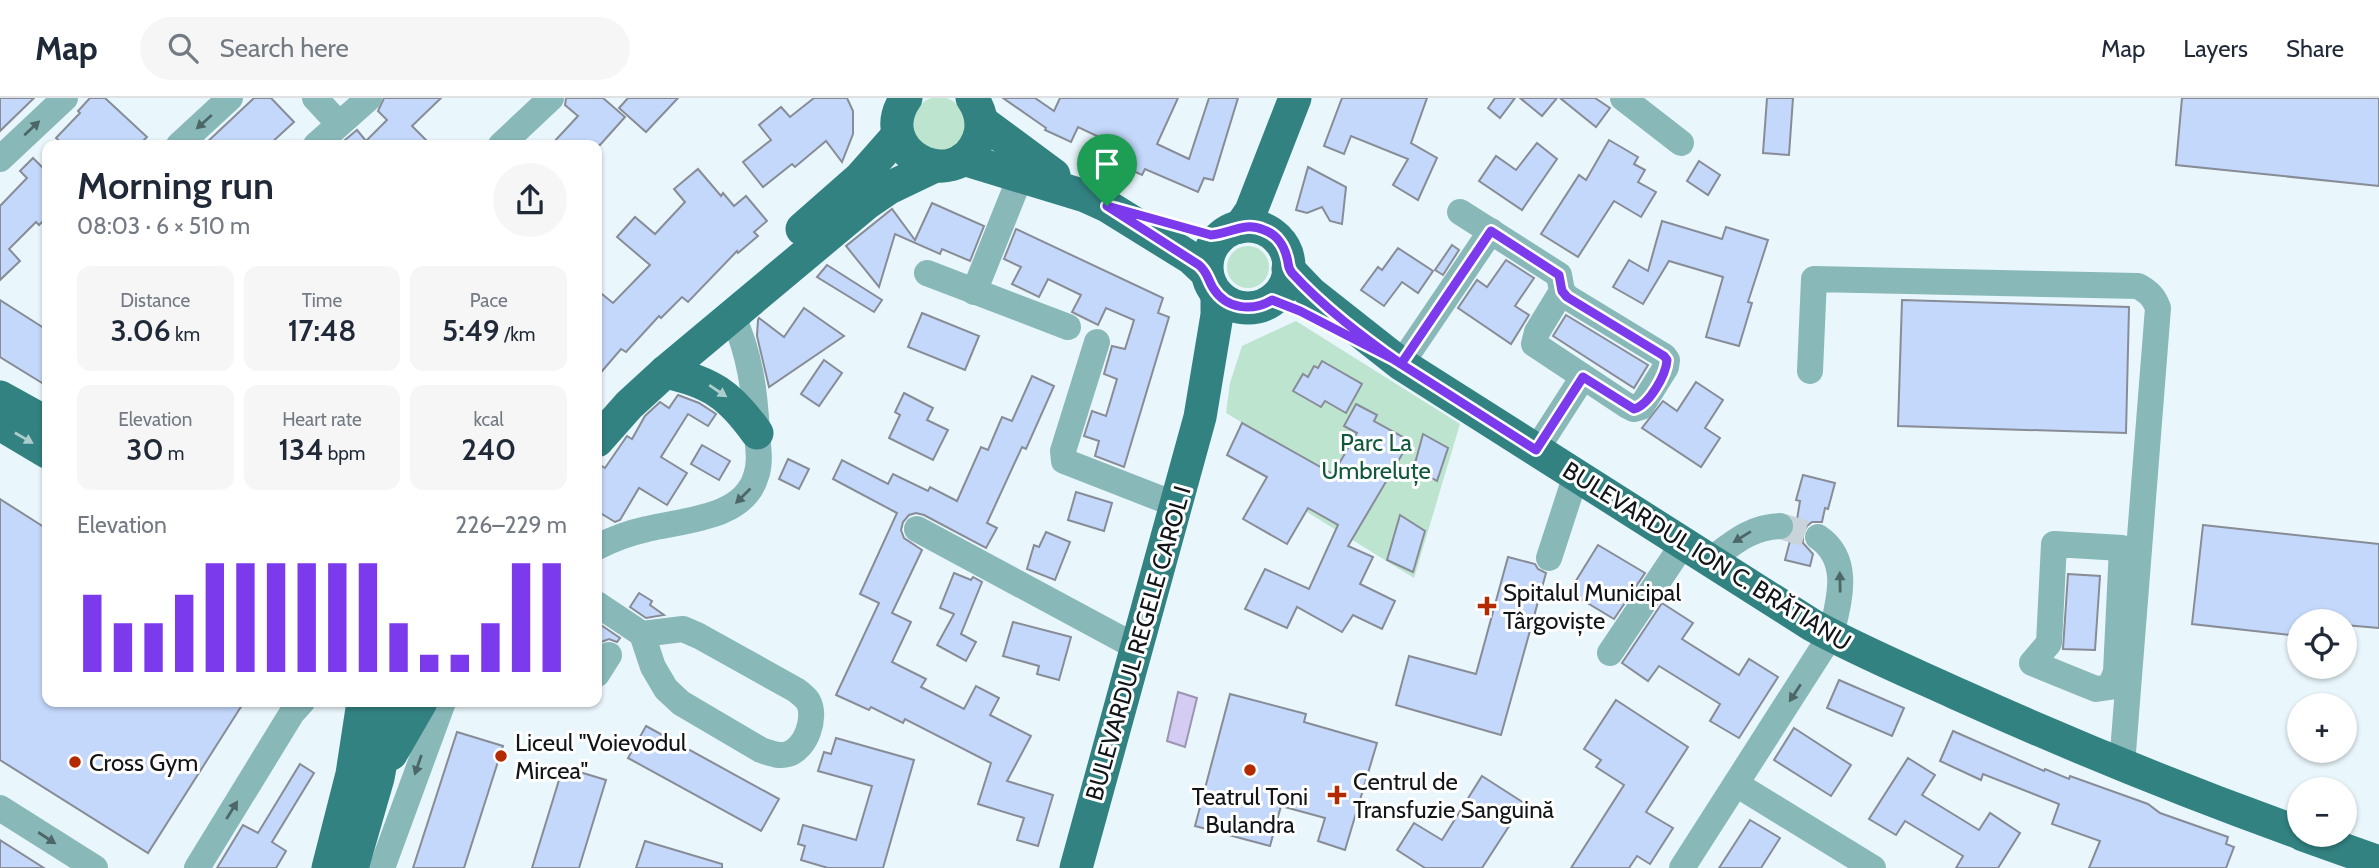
<!DOCTYPE html>
<meta charset="utf-8">
<style>
body{margin:0;font-family:Cabin,sans-serif;background:#f6f6f7;color:#1f2937;height:100vh;display:flex;flex-direction:column;font-size:26px;white-space:nowrap}
*{box-sizing:border-box;margin:0}
p{font-size:23px;color:#747a83}
.icon{flex:none;width:38px;height:38px;fill:none;stroke:currentColor;stroke-width:2;stroke-linecap:round;stroke-linejoin:round}
.map{position:relative;flex:1;overflow:hidden}
.drawer{position:absolute;left:42px;top:42px;width:560px;height:567px;display:flex;flex-direction:column;background:#fff;border-radius:14px;box-shadow:0 2px 5px #0004}
.drawer>*{flex:none}
.buttons{position:absolute;left:2287px;top:511px;display:grid;gap:14px}
.buttons a{display:grid;place-items:center;width:70px;height:70px;border-radius:50%;background:#fff;box-shadow:0 2px 5px #0004;font-size:35px}
.pin{position:absolute;display:grid;place-items:center;width:60px;height:60px;color:#fff;margin:-72px -30px;border-radius:50% 50% 50% 0;rotate:-45deg;box-shadow:0 0 7px #0007}
.pin .icon{rotate:45deg}
.round{display:grid;place-items:center;flex:none;width:74px;height:74px;border-radius:37px;background:#f6f6f7}
.overview{display:flex;align-items:center;justify-content:space-between;height:119px;padding:0 35px}
h1{font-size:38px;font-weight:600;line-height:52px}
.metrics{display:grid;grid-template-columns:repeat(3,1fr);gap:10px;height:119px;padding:7px 35px}
.metrics div{display:grid;align-content:center;border-radius:14px;background:#f6f6f7;text-align:center}
.metrics b{font-size:30px;font-weight:600}
.metrics small{font-size:19px;font-weight:400}
.metrics p{font-size:19px}
.chart{height:196px;padding:14px 35px}
.chart p{display:flex;justify-content:space-between}
.chart svg{width:100%;height:126px;margin-top:7px;stroke:#7c3aed;stroke-width:6}
header{display:flex;align-items:center;gap:42px;box-sizing:border-box;height:98px;padding:0 35px;background:#fff;border-bottom:2px solid #e0e1e3}
header strong{font-size:33px}
nav{display:flex;gap:38px;margin-inline-start:auto;font-size:24px}
.search{width:490px;height:63px;background:#f6f6f7;display:flex;align-items:center;gap:18px;box-sizing:border-box;padding:0 24px;border-radius:38px;color:#747a83;font-size:26px}
.map>svg:first-child{display:block}
.green{fill:#bde4cf}
.water{fill:#d4ccf2;stroke:#9a95b1;stroke-width:2}
.building{fill:#c4d8fb;stroke:#878c96;stroke-width:2}
.lines{fill:none;stroke-linecap:round;stroke-linejoin:round}
.minor-tunnel{stroke:#c9d4da;stroke-width:26;stroke-dasharray:26 13;stroke-linecap:butt}
.minor{stroke:#88b8b8;stroke-width:26}
.major{stroke:#328281;stroke-width:33}
.oneway{fill:#4d6768}
.oneway2{fill:#adcdcd}
.route-casing{stroke:#fff;stroke-width:14}
.route{stroke:#7c3aed;stroke-width:9}
.poi-dot{fill:#b42a00;stroke:#fff;stroke-width:2.5}
.labels{text-anchor:middle;dominant-baseline:central;stroke-width:6;stroke-linejoin:round;paint-order:stroke}
.park-label{font-size:24px;fill:#10583b;stroke:#fff}
.street-label{font-size:24px;fill:#121618;stroke:#fff}
.poi-label{font-size:24px;fill:#121618;stroke:#fff;text-anchor:start}
</style>
<header>
<strong>Map</strong>
<div class="search"><svg class="icon" aria-label="search" viewBox="0 0 24 24"><circle cx="10" cy="10" r="6"/><path d="M15 15l6 6"/></svg>Search here</div>
<nav><a>Map</a><a>Layers</a><a>Share</a></nav>
</header>
<div class="map">
<svg width="2379" height="770" viewBox="0 0 2379 770">
<rect width="100%" height="100%" fill="#e9f6fc"/>
<g class="green">
<circle cx="939" cy="26" r="27"/>
<circle cx="1248" cy="169" r="21"/>
<path d="M1296,223L1460,326L1414,480L1286,401L1303,361L1226,315L1230,285L1242,248Z"/>
</g>
<path class="water" d="M1178,594L1197,600L1185,649L1167,643Z"/>
<g class="building">
<path d="M0,0H34L0,33Z"/>
<path d="M90,0H105L147,39L139,47H64L56,40L80,15L78,13Z"/>
<path d="M254,0H271L294,24L269,47H204Z"/>
<path d="M384,0H441L412,28L431,47H339L357,32L366,43L387,22L378,13Z"/>
<path d="M566,0H603L625,19L600,47H551L578,18L565,7Z"/>
<path d="M628,0H678L646,34L619,10Z"/>
<path d="M814,0H847L853,13V36L842,64L826,43L795,69L792,66L763,89L743,64L771,42L759,27L781,9L790,19Z"/>
<path d="M1003,0H1035L1054,13L1060,0H1178L1157,46L1189,61L1209,0H1238L1213,82L1204,80L1198,94L1145,71L1142,77L1120,67L1127,52L1078,29L1071,44L1045,32L1046,30Z"/>
<path d="M1342,0H1427L1411,45L1437,60L1418,102L1393,87L1408,61L1351,38L1344,56L1324,48Z"/>
<path d="M1495,0H1515L1500,20L1488,10Z"/>
<path d="M1520,0H1557L1542,18Z"/>
<path d="M1560,0H1595L1610,10L1596,29Z"/>
<path d="M1767,0H1793L1789,57L1763,55Z"/>
<path d="M2182,0H2379V88L2176,67Z"/>
<path d="M1609,42L1638,59L1634,66L1645,72L1638,84L1656,94L1641,119L1614,103L1578,159L1541,136L1579,77L1586,82Z"/>
<path d="M1537,45L1557,61L1522,112L1479,83L1496,58L1516,72Z"/>
<path d="M33,60L47,74V119L39,127L36,124L9,151L20,163L0,182V108L27,80L20,73Z"/>
<path d="M1699,63L1720,77L1708,97L1687,83Z"/>
<path d="M1308,69L1346,89L1342,126L1330,123L1322,109L1307,115L1296,112Z"/>
<path d="M698,71L721,98L723,95L734,108L746,98L767,123L754,134L758,138L738,155L737,153L688,204L682,199L661,220L659,218L626,254L621,251L597,279V192L613,205L650,167L617,139L635,119L655,136L685,104L674,91Z"/>
<path d="M932,105L984,128L970,163L942,151L940,156L895,136L879,189L846,148L892,111L915,142Z"/>
<path d="M1662,123L1722,141L1726,129L1768,142L1748,204L1752,205L1739,248L1706,239L1723,179L1669,163L1643,206L1613,189L1629,162L1648,173Z"/>
<path d="M1016,131L1163,200L1158,215L1169,219L1124,369L1095,358L1099,343L1084,338L1092,313L1106,318L1117,281L1104,276L1112,248L1125,251L1134,222L1106,210L1098,227L1072,214L1081,197L1048,181L1039,199L1012,186L1021,169L1004,161Z"/>
<path d="M1452,147L1459,152L1443,177L1435,172Z"/>
<path d="M1398,150L1433,173L1418,195L1402,184L1384,208L1361,192L1378,169L1382,172Z"/>
<path d="M1506,162L1534,180L1515,208L1529,217L1511,246L1458,210L1477,182L1487,189Z"/>
<path d="M827,167L882,202L874,214L817,179Z"/>
<path d="M0,202L47,232V288L0,259Z"/>
<path d="M1902,202L2129,209L2126,335L1898,328Z"/>
<path d="M804,210L844,238L769,289L757,238L758,222L759,220L784,239Z"/>
<path d="M922,215L979,238L965,272L908,249Z"/>
<path d="M1566,217L1648,267L1634,290L1553,238Z"/>
<path d="M824,262L842,275L819,308L801,296Z"/>
<path d="M1322,263L1362,286L1346,315L1325,303L1321,309L1293,293L1303,276L1308,279L1314,268L1318,270Z"/>
<path d="M1032,278L1054,288L1026,351L1022,349L987,425L997,430L986,450L924,417L916,415L909,417L903,424L901,432L904,440L922,452L892,515L911,524L892,564L926,581L921,589L964,611L976,588L999,600L990,617L1031,638L1007,683L1053,697L1038,748L1017,742L1024,720L978,706L991,665L905,621L903,625L871,609L869,612L836,597L879,505L860,496L897,415L833,381L842,362L888,386L893,376L928,393L930,389L957,403L981,349L988,352L1002,319L1012,323Z"/>
<path d="M1696,284L1723,302L1705,330L1720,340L1701,369L1642,330L1663,303L1677,313Z"/>
<path d="M904,295L933,310L927,322L948,332L933,362L889,340L900,317L895,314Z"/>
<path d="M678,297L699,305L716,316L708,328L688,316L661,359L687,375L667,407L639,390L620,422L615,424L597,413V365L605,370L627,338L632,341L645,318L660,304L669,310Z"/>
<path d="M1356,306L1377,317L1374,323L1410,343L1348,448L1373,459L1360,486L1395,503L1382,531L1353,517L1342,534L1297,509L1287,530L1245,511L1265,471L1309,491L1338,427L1308,410L1287,446L1243,421L1267,379L1227,357L1242,325L1333,376L1357,335L1344,328Z"/>
<path d="M1423,336L1448,350L1437,383L1414,369Z"/>
<path d="M702,347L730,363L719,382L691,366Z"/>
<path d="M788,361L809,371L799,391L779,381Z"/>
<path d="M1803,377L1835,385L1828,411L1825,410L1822,424H1812L1807,428L1803,435V445L1813,456L1810,468L1785,462L1791,439L1795,434L1800,403L1796,402Z"/>
<path d="M1076,394L1112,405L1104,433L1068,422Z"/>
<path d="M0,401L47,431V604H244L148,755L0,662Z"/>
<path d="M1400,417L1425,433L1413,474L1387,462Z"/>
<path d="M2203,427L2379,446V530L2345,527V523H2300V538L2192,526Z"/>
<path d="M1046,434L1070,444L1055,482L1027,471L1034,447L1039,449Z"/>
<path d="M1598,447L1645,475L1614,521L1569,494Z"/>
<path d="M1508,459L1535,466L1538,471L1546,475L1501,637L1396,607L1409,558L1476,576Z"/>
<path d="M954,475L971,482L973,479L982,484L961,536L976,544L966,563L937,547L954,516L940,510Z"/>
<path d="M2068,476L2100,478L2095,552L2063,551Z"/>
<path d="M639,495L652,503L650,507L664,517L646,520L630,509Z"/>
<path d="M1662,505L1693,525L1682,541L1739,577L1749,561L1778,579L1739,640L1710,623L1720,606L1659,568L1648,583L1622,565Z"/>
<path d="M1013,524L1071,539L1059,582L1037,576L1039,568L1003,558Z"/>
<path d="M601,527L620,540L617,544L609,541L601,544L597,541V533Z"/>
<path d="M1839,582L1904,610L1892,638L1827,610Z"/>
<path d="M1230,596L1306,616L1304,624L1377,645L1345,752L1318,743L1325,720L1281,708L1270,748L1195,728Z"/>
<path d="M1616,602L1688,649L1646,714L1673,730L1650,766L1637,758L1629,770H1571L1624,687L1596,669L1601,662L1584,651Z"/>
<path d="M646,628L779,701L761,733L628,660Z"/>
<path d="M1794,630L1851,667L1831,698L1774,662Z"/>
<path d="M1953,633L2044,673L2045,671L2069,681L2070,678L2148,706L2160,715L2228,739L2226,746L2234,749L2226,770H2089L2100,743L2052,726L2059,706L1983,676L1981,682L1940,663Z"/>
<path d="M457,634L503,648L464,770H413Z"/>
<path d="M836,640L914,662L883,770H828L801,762L805,748L798,746L803,727L856,742L872,688L818,673L824,654L831,656Z"/>
<path d="M1908,660L1935,677L1922,697L1979,732L1990,715L2020,735L1998,770H1956L1963,758L1905,723L1896,737L1869,721Z"/>
<path d="M300,666L314,675L272,744L286,753L276,770H217L243,727L258,735Z"/>
<path d="M563,669L606,682L579,770H532Z"/>
<path d="M1482,678L1524,705L1482,770H1425L1397,752L1414,725L1442,742Z"/>
<path d="M1750,722L1780,740L1761,770H1719Z"/>
<path d="M0,742L44,770H0Z"/>
<path d="M645,743L722,766V770H636Z"/>
</g>
<g class="lines">
<path class="minor-tunnel" d="M1780,428L1818,439"/>
<g class="minor">
<path d="M315,0L339,26"/>
<path d="M1623,0L1681,45"/>
<path d="M179,47L230,0"/>
<path d="M316,47L369,0"/>
<path d="M501,47L551,0"/>
<path d="M0,61L65,0"/>
<path d="M1460,114L1559,177L1562,193L1567,199L1664,258L1667,262L1666,269L1641,309L1634,311L1626,307L1534,246L1537,234L1562,193"/>
<path d="M927,175L1068,229"/>
<path d="M974,194L1021,77"/>
<path d="M1097,244L1063,353L1064,363L1177,407"/>
<path d="M1401,266L1491,133"/>
<path d="M1810,273L1814,181L2138,188C2149,194 2154,199 2158,210L2122,667"/>
<path d="M1536,352L1583,279"/>
<path d="M917,431L1138,550"/>
<path d="M2054,446L2122,450L2116,574L2110,589L2096,591L2032,565L2049,545Z"/>
<path d="M597,449C613,441 629,435 647,431C683,422 744,421 756,378C761,364 758,350 757,336C755,294 750,255 732,217"/>
<path d="M1549,460L1576,377"/>
<path d="M1709,463C1732,446 1750,429 1780,428"/>
<path d="M597,506L642,536L653,569L666,591L681,605L761,652C770,655 779,659 788,656C806,651 817,619 808,603C805,599 800,595 796,592L699,538L683,531L642,536"/>
<path d="M1610,555L1683,446"/>
<path d="M597,576L609,557"/>
<path d="M1736,686L1873,770"/>
<path d="M0,710L95,770"/>
<path d="M197,770L292,615L302,604"/>
<path d="M382,770L443,604"/>
<path d="M1682,770L1831,537C1839,503 1852,462 1818,439"/>
</g>
<g class="major">
<path d="M906,0C869,54 955,98 978,42C984,27 981,13 972,0"/>
<path d="M981,23L1054,77"/>
<path d="M963,61L1085,98L1107,108L1191,160L1207,175"/>
<circle cx="1248" cy="169" r="41"/>
<path d="M1240,129L1251,113L1295,0"/>
<path d="M802,131L860,80L898,37"/>
<path d="M1288,171L1311,195L1401,266L1812,527C1861,554 1912,575 1962,598C2073,648 2186,694 2300,735"/>
<path d="M665,274C711,284 730,297 757,335"/>
<path d="M0,299L47,325"/>
<path d="M0,326L47,354"/>
<path d="M597,343L629,307L665,274L867,105L889,90L935,68"/>
<path d="M391,656L421,604"/>
<path d="M2303,737L2379,764"/>
<path d="M328,770L352,676L363,604"/>
<path d="M352,770L378,680L392,604"/>
<path d="M1076,770L1200,319L1217,217V196"/>
</g>
</g>
<defs><path id="oneway-solid" d="M-6-.8H1V-3.2L6.5 0L1 3.2V.8H-6Z" transform="scale(1.75)"/></defs>
<g class="oneway">
<use href="#oneway-solid" transform="translate(204 24) rotate(138)"/>
<use href="#oneway-solid" transform="translate(32 30) rotate(-43)"/>
<use href="#oneway-solid" transform="translate(743 398) rotate(135)"/>
<use href="#oneway-solid" transform="translate(1742 439) rotate(148)"/>
<use href="#oneway-solid" transform="translate(1840 484) rotate(-91)"/>
<use href="#oneway-solid" transform="translate(1795 595) rotate(123)"/>
<use href="#oneway-solid" transform="translate(418 667) rotate(109)"/>
<use href="#oneway-solid" transform="translate(232 712) rotate(-58)"/>
<use href="#oneway-solid" transform="translate(47 740) rotate(33)"/>
</g>
<g class="oneway2">
<use href="#oneway-solid" transform="translate(718 293) rotate(34)"/>
<use href="#oneway-solid" transform="translate(24 340) rotate(30)"/>
</g>
<g class="lines">
<g class="route-casing">
<path id="route" d="M1107,108L1199,167C1208,175 1207,180 1213,190C1226,211 1252,214 1272,202L1300,213L1393,261L1401,266L1536,352L1583,279L1634,311C1649,307 1666,277 1667,262L1664,258L1567,199L1562,193L1559,177L1491,133L1401,266C1363,239 1323,209 1292,175C1287,169 1289,166 1287,160C1284,147 1276,136 1264,132C1244,123 1230,136 1211,137L1107,108"/>
</g>
<use href="#route" class="route"/>
</g>
<g class="poi-dot">
<path d="M1483.5 497.5h7v7h7v7h-7v7h-7v-7h-7v-7h7z"/>
<circle cx="501" cy="658" r="7"/>
<circle cx="75" cy="664" r="7"/>
<circle cx="1250" cy="672" r="7"/>
<path d="M1333.5 686.5h7v7h7v7h-7v7h-7v-7h-7v-7h7z"/>
</g>
<g class="labels">
<g class="park-label">
<text x="1376" y="344">Parc La<tspan x="1376" dy="28">Umbreluțe</tspan></text>
</g>
<g class="street-label">
<text transform="translate(1707 458) rotate(32)">BULEVARDUL ION C. BRĂTIANU</text>
<text transform="translate(1138 545) rotate(-74)">BULEVARDUL REGELE CAROL I</text>
</g>
<g class="poi-label">
<text x="1503" y="494">Spitalul Municipal<tspan x="1503" dy="28">Târgoviște</tspan></text>
<text x="515" y="644">Liceul "Voievodul<tspan x="515" dy="28">Mircea"</tspan></text>
<text x="89" y="664">Cross Gym</text>
<text x="1353" y="683">Centrul de<tspan x="1353" dy="28">Transfuzie Sanguină</tspan></text>
<text x="1250" y="698" text-anchor="middle">Teatrul Toni<tspan x="1250" dy="28">Bulandra</tspan></text>
</g>
</g>
</svg>
<div class="buttons">
<a><svg class="icon" aria-label="locate" viewBox="0 0 24 24"><circle cx="12" cy="12" r="6"/><path d="M12 2v4M12 18v4M2 12h4M18 12h4"/></svg></a>
<a>+</a>
<a>−</a>
</div>
<div class="pin" style="left:1107px;top:108px;background:#1e9e55"><svg class="icon" aria-label="arrive" viewBox="0 0 24 24"><path d="M6 21V4h12l-3 4 3 4H6"/></svg></div>
<section class="drawer">
<div class="overview"><div><h1>Morning run</h1><p>08:03 · 6 × 510 m</p></div><a class="round"><svg class="icon" aria-label="share" viewBox="0 0 24 24"><path d="M12 15V3M7 8l5-5 5 5M5 13v7h14v-7"/></svg></a></div>
<div class="metrics">
<div><p>Distance</p><b>3.06<small> km</small></b></div>
<div><p>Time</p><b>17:48</b></div>
<div><p>Pace</p><b>5:49<small> /km</small></b></div>
</div>
<div class="metrics">
<div><p>Elevation</p><b>30<small> m</small></b></div>
<div><p>Heart rate</p><b>134<small> bpm</small></b></div>
<div><p>kcal</p><b>240</b></div>
</div>
<div class="chart"><p><span>Elevation</span>226–229 m</p>
<svg viewBox="0 0 160 44" preserveAspectRatio="none"><path d="M5 44V17M15 44V27M25 44V27M35 44V17M45 44V6M55 44V6M65 44V6M75 44V6M85 44V6M95 44V6M105 44V27M115 44V38M125 44V38M135 44V27M145 44V6M155 44V6"/></svg>
</div>
</section>
</div>
